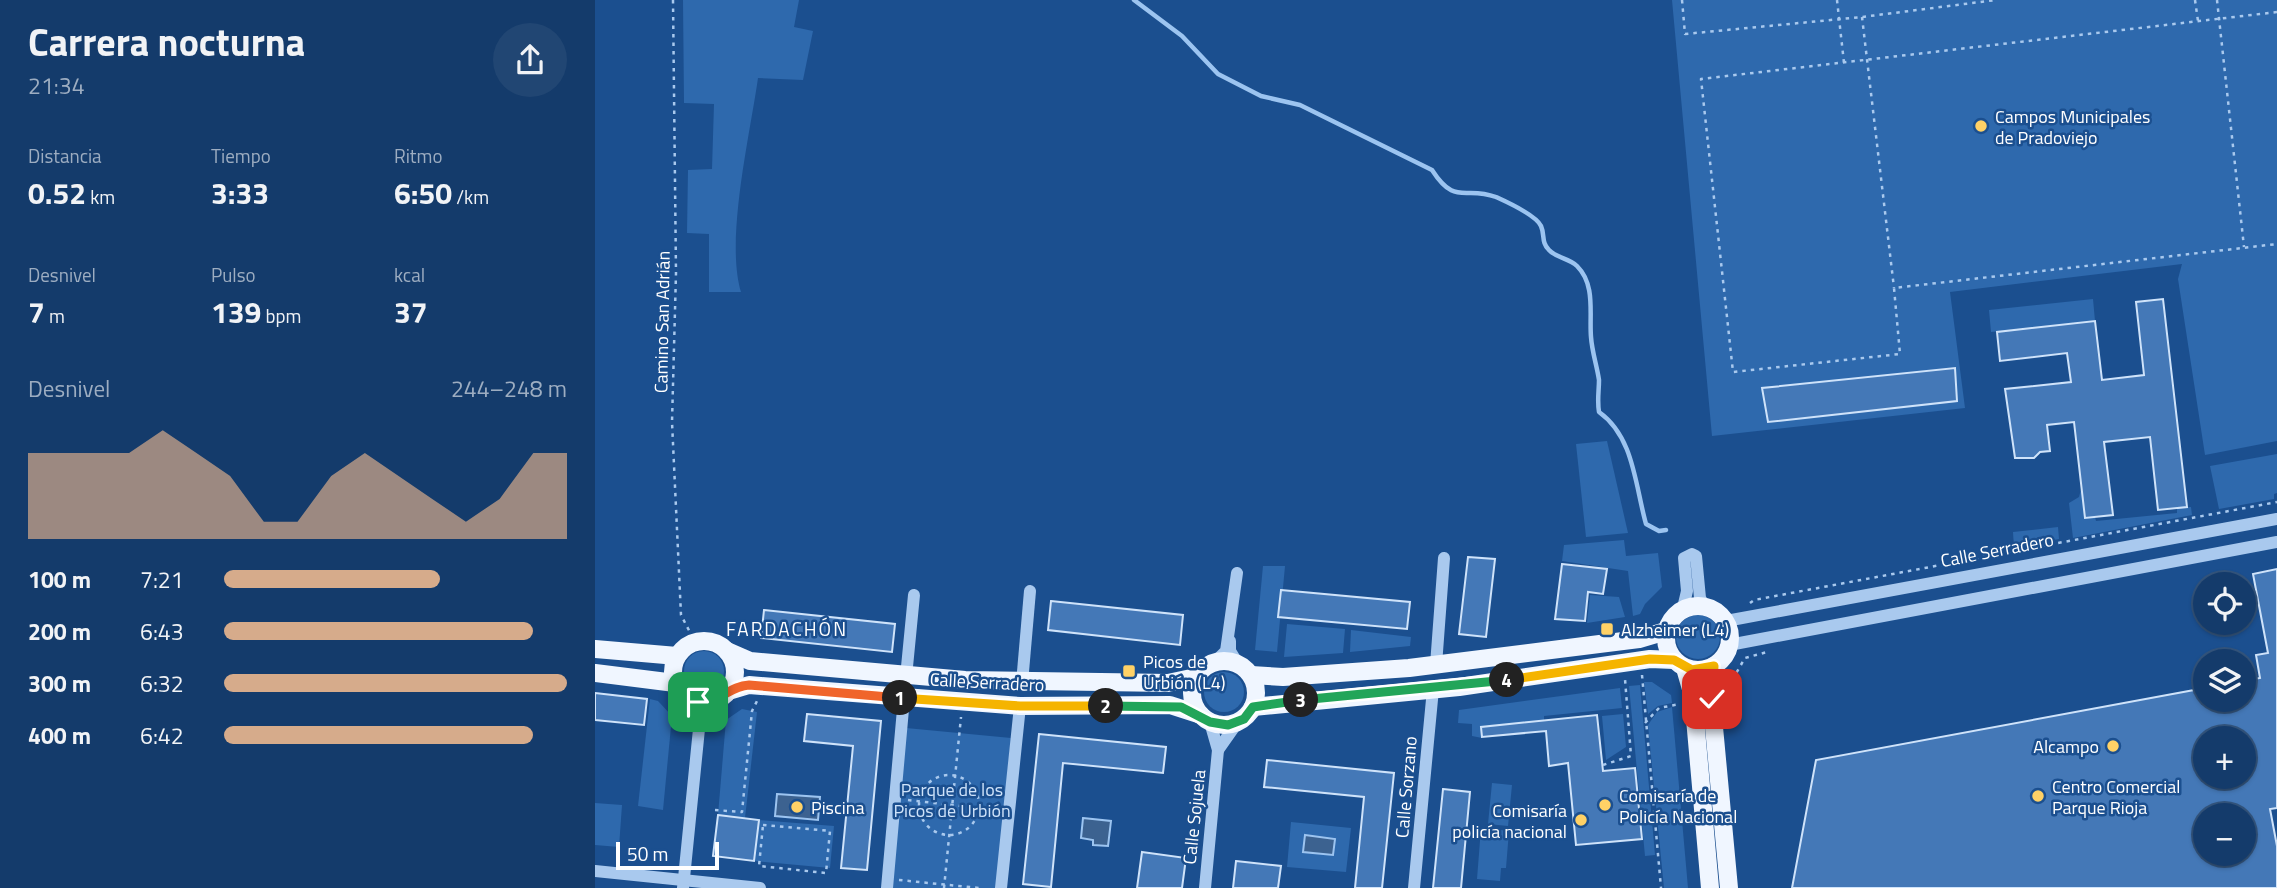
<!DOCTYPE html>
<html lang="es">
<meta charset="utf-8">
<style>
body{margin:0;font-family:"Titillium Web",sans-serif;background:#214673;color:#f1f3f6;height:100vh;display:flex;flex-direction:column;font-size:26px;white-space:nowrap}
*{box-sizing:border-box;margin:0}
p{font-size:23px;color:#9dadc1}
.icon{flex:none;width:38px;height:38px;fill:none;stroke:currentColor;stroke-width:2;stroke-linecap:round;stroke-linejoin:round}
.map{position:relative;flex:1;overflow:hidden}
.panel{display:flex;flex-direction:column;background:#143b6b;width:595px}
.panel>*{flex:none}
.controls{position:absolute;left:1598px;top:572px;display:grid;gap:14px}
.controls a{display:grid;place-items:center;width:63px;height:63px;border-radius:50%;background:#143b6b;box-shadow:0 2px 5px #0004,0 0 0 2px #33557e;font-size:35px}
.scale{position:absolute;left:21px;bottom:18px;width:103px;box-sizing:border-box;padding-left:7px;border:4px solid #fff;border-top:0;font-size:19px;line-height:24px;white-space:nowrap;color:#fff;-webkit-text-stroke:5px #1b4f8f;paint-order:stroke}
.pin{position:absolute;display:grid;place-items:center;width:60px;height:60px;color:#fff;margin:-30px;border-radius:14px;box-shadow:0 4px 10px #0006}
.km{position:absolute;width:35px;height:35px;margin:-18px;border-radius:50%;background:#222;color:#fff;font-size:19px;line-height:35px;text-align:center}
.round{display:grid;place-items:center;flex:none;width:74px;height:74px;border-radius:37px;background:#214673}
.head{display:flex;align-items:center;justify-content:space-between;height:119px;padding:0 28px}
h1{font-size:38px;font-weight:700;line-height:52px}
.figures{display:grid;grid-template-columns:repeat(3,1fr);gap:10px;height:119px;padding:7px 28px}
.figures div{display:grid;align-content:center}
.figures b{font-size:30px;font-weight:700}
.figures small{font-size:19px;font-weight:400}
.figures p{font-size:19px}
.chart{height:196px;padding:14px 28px}
.chart p{display:flex;justify-content:space-between}
.chart svg{width:100%;height:126px;margin-top:7px;fill:#d6ab8b;opacity:.7}
ul{padding:0 28px;list-style:none;font-size:23px}
li{display:grid;grid-template-columns:112px 84px 1fr;align-items:center;height:52px}
li i{height:18px;border-radius:9px;background:#d6ab8b}
main{display:flex;flex:1;min-height:0}
.map>svg:first-child{display:block}
.green{fill:#2e69ad}
.water{fill:#3c6290;stroke:#9cc4f0;stroke-width:2}
.lines{fill:none;stroke-linecap:round;stroke-linejoin:round}
.stream{stroke:#9cc4f0;stroke-width:4.5}
.building{fill:#4478b7;stroke:#cfe3fa;stroke-width:2;fill-rule:evenodd}
.path{stroke:#a9c9ee;stroke-width:2.5;stroke-dasharray:3.5 5;stroke-linecap:butt}
.minor{stroke:#a9c9ee;stroke-width:12}
.major{stroke:#f0f6ff;stroke-width:18}
.split-1-casing{stroke:#fff;stroke-width:14}
.split-2-casing{stroke:#fff;stroke-width:14}
.split-3-casing{stroke:#fff;stroke-width:14}
.split-4-casing{stroke:#fff;stroke-width:14}
.split-5-casing{stroke:#fff;stroke-width:14}
.split-1{stroke:#f0652b;stroke-width:9}
.split-2{stroke:#f5b400;stroke-width:9}
.split-3{stroke:#22a559;stroke-width:9}
.split-4{stroke:#22a559;stroke-width:9}
.split-5{stroke:#f5b400;stroke-width:9}
.poi-dot{fill:#ffd166;stroke:#1b4f8f;stroke-width:2.5}
.labels{text-anchor:middle;dominant-baseline:central;stroke-width:5;stroke-linejoin:round;paint-order:stroke}
.poi-label{font-size:18px;fill:#fff;stroke:#1b4f8f;text-anchor:start}
.street-label{font-size:18px;fill:#fff;stroke:#1b4f8f}
.park-label{font-size:18px;fill:#cfe3fa;stroke:#1b4f8f}
.neighbourhood-label{font-size:19px;letter-spacing:2px;fill:#fff;stroke:#1b4f8f}
</style>
<main>
<section class="panel">
<div class="head"><div><h1>Carrera nocturna</h1><p>21:34</p></div><a class="round"><svg class="icon" aria-label="share" viewBox="0 0 24 24"><path d="M12 15V3M7 8l5-5 5 5M5 13v7h14v-7"/></svg></a></div>
<div class="figures">
<div><p>Distancia</p><b>0.52<small> km</small></b></div>
<div><p>Tiempo</p><b>3:33</b></div>
<div><p>Ritmo</p><b>6:50<small> /km</small></b></div>
</div>
<div class="figures">
<div><p>Desnivel</p><b>7<small> m</small></b></div>
<div><p>Pulso</p><b>139<small> bpm</small></b></div>
<div><p>kcal</p><b>37</b></div>
</div>
<div class="chart"><p><span>Desnivel</span>244–248 m</p>
<svg viewBox="0 0 160 44" preserveAspectRatio="none"><path d="M0 44V14L10 14L20 14L30 14L40 6L50 14L60 22L70 38L80 38L90 22L100 14L110 22L120 30L130 38L140 30L150 14L160 14V44z"/></svg>
</div>
<ul>
<li><b>100 m</b>7:21<i style="width:63%"></i></li>
<li><b>200 m</b>6:43<i style="width:90%"></i></li>
<li><b>300 m</b>6:32<i style="width:100%"></i></li>
<li><b>400 m</b>6:42<i style="width:90%"></i></li>
</ul>
</section>
<div class="map">
<svg width="1682" height="888" viewBox="0 0 1682 888">
<rect width="100%" height="100%" fill="#1b4f8f"/>
<g class="green">
<path d="M88,0H204L199,27L218,31L208,80L163,78C155,135 130,240 146,292H114V234L92,233L93,170L117,169L119,104L89,103Z"/>
<path d="M1077,0H1682V441L1610,455L1583,279L1587,264L1355,292L1370,408L1117,436Z"/>
<path d="M1498,299L1500,321L1396,332L1394,310Z"/>
<path d="M1012,441L1033,533L991,537L981,444Z"/>
<path d="M1682,454V493L1679,494V499L1624,509L1615,466Z"/>
<path d="M1487,485L1490,518L1500,517L1501,521L1582,513V508L1596,507L1597,515L1478,538L1474,503L1484,497Z"/>
<path d="M1463,527L1464,539L1419,547L1418,532Z"/>
<path d="M1029,540L1031,556L1063,553L1067,587L1050,604L1045,614L1038,616L1033,571L967,561L969,545Z"/>
<path d="M668,566H690L682,652L660,650Z"/>
<path d="M995,595L1024,597L1030,617L992,623Z"/>
<circle cx="1103" cy="637" r="22"/>
<path d="M692,624L750,629L748,653L689,657Z"/>
<path d="M756,630L816,637L815,646L755,652Z"/>
<circle cx="109" cy="671" r="20"/>
<circle cx="629" cy="692" r="20"/>
<path d="M1049,682H1057L1076,695L1077,703L1063,706L1053,714Z"/>
<path d="M1045,685L1060,855L1050,856L1034,686Z"/>
<path d="M1025,688L1027,708L949,716V721L886,726L887,738L877,736V724L863,723L864,710Z"/>
<path d="M55,699L63,701L77,716L68,810L43,806Z"/>
<path d="M1077,707L1093,888H1069L1053,725L1062,712Z"/>
<path d="M147,709L162,712L150,818L123,815L131,720Z"/>
<path d="M1028,714L1031,747L1011,760L1007,716Z"/>
<path d="M311,728L416,738L401,888H296Z"/>
<path d="M897,783L917,785L913,826L893,824Z"/>
<path d="M0,803L27,805L24,847L0,845Z"/>
<path d="M164,820L239,826L235,868L159,861Z"/>
<path d="M696,822L756,828L751,872L692,867Z"/>
<path d="M886,828L914,831L911,868H906L905,881L882,879Z"/>
</g>
<g class="water">
<path d="M182,794L225,797L223,820L180,816Z"/>
<path d="M488,818L516,821L513,846L498,845V840L486,838Z"/>
<path d="M710,835L740,839L738,855L708,852Z"/>
</g>
<g class="lines">
<path class="stream" d="M539,0L587,36L623,74L666,96L705,105L837,170C861,207 869,185 901,197C912,202 941,215 946,226C950,235 946,242 954,250C961,258 974,258 982,266C1001,285 994,314 996,337C997,352 1002,366 1004,380C1004,391 1002,400 1004,412C1039,437 1040,485 1051,524L1064,531L1071,530"/>
</g>
<g class="building">
<path d="M1568,299L1592,507L1563,510L1555,437L1509,442L1518,515L1490,518L1479,422L1452,425L1455,451L1445,452L1439,458H1420L1410,389L1476,382L1472,353L1405,361L1402,332L1500,321L1507,380L1549,375L1541,302Z"/>
<path d="M1360,368L1362,401L1173,422L1167,388Z"/>
<path d="M873,557L900,559L891,637L864,634Z"/>
<path d="M967,564L1012,569L1008,594L993,592L990,621L960,619Z"/>
<path d="M1682,569V808L1675,809L1682,846V888H1197L1221,760L1610,688V700H1648V681L1665,678L1661,655L1673,653L1658,574ZM1610,738H1648V777H1610ZM1610,816H1648V854H1610Z"/>
<path d="M686,590L815,602L812,629L683,617Z"/>
<path d="M456,601L588,615L585,645L453,630Z"/>
<path d="M169,610L300,624L297,652L166,638Z"/>
<path d="M0,693L52,699L49,725L0,720Z"/>
<path d="M212,714L286,721L272,870L246,868L258,746L209,741Z"/>
<path d="M1002,715L1008,771L1040,768L1047,839L981,845L973,763L954,766L951,731L887,737L886,727Z"/>
<path d="M444,734L571,747L568,773L468,763L456,887L428,884Z"/>
<path d="M672,760L799,773L787,888H760L769,797L669,787Z"/>
<path d="M848,789L875,792L866,888H838Z"/>
<path d="M123,815L164,820L159,861L118,856Z"/>
<path d="M547,852L591,858L587,888H542Z"/>
<path d="M641,861L686,866L683,888H638Z"/>
</g>
<g class="lines">
<g class="path">
<path d="M78,0L81,273L77,422L86,615L100,642"/>
<path d="M1087,0L1090,34L1267,17L1401,0"/>
<path d="M1242,0L1249,63"/>
<path d="M1600,0L1603,21"/>
<path d="M1622,0L1649,247"/>
<path d="M1682,12L1106,79L1138,372L1305,354L1299,288L1682,244"/>
<path d="M1267,17L1299,288"/>
<path d="M1155,603L1159,600L1682,502"/>
<path d="M1047,675L1066,888"/>
<path d="M1133,687L1150,658L1172,652"/>
<path d="M1050,723L1064,708L1085,704"/>
<path d="M1008,765L1036,756L1030,679"/>
<circle cx="354" cy="805" r="30"/>
<path d="M313,800L400,810"/>
<path d="M120,810L147,812L157,711L162,701"/>
<path d="M168,825L235,831L231,873L164,866Z"/>
<path d="M304,880L384,888"/>
<path d="M349,888L366,717"/>
</g>
<g class="minor">
<path d="M1088,608L1092,591L1089,558L1097,554L1101,556L1105,598L1109,606"/>
<path d="M1131,621L1682,519"/>
<path d="M635,641V651L643,664"/>
<path d="M1134,645L1682,542"/>
<path d="M619,663L631,651L642,573"/>
<path d="M841,665L849,558"/>
<path d="M311,677L319,595"/>
<path d="M427,683L435,591"/>
<path d="M104,729L119,701"/>
<path d="M623,750L642,723"/>
<path d="M0,871L165,888"/>
<path d="M88,888L104,729L96,700"/>
<path d="M292,888L309,698"/>
<path d="M406,888L425,706"/>
<path d="M610,888L623,750L615,722"/>
<path d="M819,888L838,689"/>
</g>
<g class="major">
<circle cx="1103" cy="638" r="32"/>
<circle cx="109" cy="672" r="31"/>
<path d="M0,649L82,656"/>
<path d="M132,651L155,661L370,680L573,683L601,677"/>
<circle cx="629" cy="693" r="32"/>
<path d="M1119,666L1116,695L1134,888"/>
<path d="M1090,668L1098,696L1115,888"/>
<path d="M0,673L80,683"/>
<path d="M656,675L688,677L814,668L1044,639L1071,631"/>
<path d="M134,691L154,685L425,706L575,705L606,715"/>
<path d="M658,707L864,687L1055,659L1079,660"/>
</g>
</g>
<g class="lines">
<g class="split-1-casing">
<path id="split-1" d="M103,702C124,704 134,686 154,685L305,698"/>
</g>
<g class="split-2-casing">
<path id="split-2" d="M305,698L425,706H511"/>
</g>
<g class="split-3-casing">
<path id="split-3" d="M511,706L586,707L615,722L633,725L649,719L658,707L706,700"/>
</g>
<g class="split-4-casing">
<path id="split-4" d="M706,700L912,680"/>
</g>
<g class="split-5-casing">
<path id="split-5" d="M912,680L1055,659L1079,660L1097,670L1119,666L1117,699"/>
</g>
<use href="#split-1" class="split-1"/>
<use href="#split-2" class="split-2"/>
<use href="#split-3" class="split-3"/>
<use href="#split-4" class="split-4"/>
<use href="#split-5" class="split-5"/>
</g>
<g class="poi-dot">
<circle cx="1386" cy="126" r="7"/>
<rect x="1005" y="622" width="14" height="14" rx="3.5"/>
<rect x="527" y="664" width="14" height="14" rx="3.5"/>
<circle cx="1518" cy="746" r="7"/>
<circle cx="1443" cy="796" r="7"/>
<circle cx="1010" cy="805" r="7"/>
<circle cx="202" cy="807" r="7"/>
<circle cx="986" cy="820" r="7"/>
</g>
<g class="labels">
<g class="poi-label">
<text x="1400" y="116">Campos Municipales<tspan x="1400" dy="21">de Pradoviejo</tspan></text>
<text x="1026" y="629">Alzheimer (L4)</text>
<text x="548" y="661">Picos de<tspan x="548" dy="21">Urbión (L4)</tspan></text>
<text x="1504" y="746" text-anchor="end">Alcampo</text>
<text x="1457" y="786">Centro Comercial<tspan x="1457" dy="21">Parque Rioja</tspan></text>
<text x="1024" y="795">Comisaría de<tspan x="1024" dy="21">Policía Nacional</tspan></text>
<text x="216" y="807">Piscina</text>
<text x="972" y="810" text-anchor="end">Comisaría<tspan x="972" dy="21">policía nacional</tspan></text>
</g>
<g class="street-label">
<text transform="translate(67 322) rotate(-89)">Camino San Adrián</text>
<text transform="translate(1402 550) rotate(-11)">Calle Serradero</text>
<text transform="translate(392 682) rotate(3)">Calle Serradero</text>
<text transform="translate(811 787) rotate(-85)">Calle Sorzano</text>
<text transform="translate(599 817) rotate(-84)">Calle Sojuela</text>
</g>
<g class="park-label">
<text x="357" y="789">Parque de los<tspan x="357" dy="21">Picos de Urbión</tspan></text>
</g>
<g class="neighbourhood-label">
<text x="192" y="628">FARDACHÓN</text>
</g>
</g>
</svg>
<div class="controls">
<a><svg class="icon" aria-label="locate" viewBox="0 0 24 24"><circle cx="12" cy="12" r="6"/><path d="M12 2v4M12 18v4M2 12h4M18 12h4"/></svg></a>
<a><svg class="icon" aria-label="layers" viewBox="0 0 24 24"><path d="M12 4l9 5-9 5-9-5zM3 14l9 5 9-5"/></svg></a>
<a>+</a>
<a>−</a>
</div>
<div class="scale">50 m</div>
<div class="pin" style="left:103px;top:702px;background:#1e9e55"><svg class="icon" aria-label="arrive" viewBox="0 0 24 24"><path d="M6 21V4h12l-3 4 3 4H6"/></svg></div>
<div class="pin" style="left:1117px;top:699px;background:#d93025"><svg class="icon" aria-label="check" viewBox="0 0 24 24"><path d="M5 12l5 5 9-10"/></svg></div>
<b class="km" style="left:305px;top:698px">1</b>
<b class="km" style="left:511px;top:706px">2</b>
<b class="km" style="left:706px;top:700px">3</b>
<b class="km" style="left:912px;top:680px">4</b>
</div>
</main>
